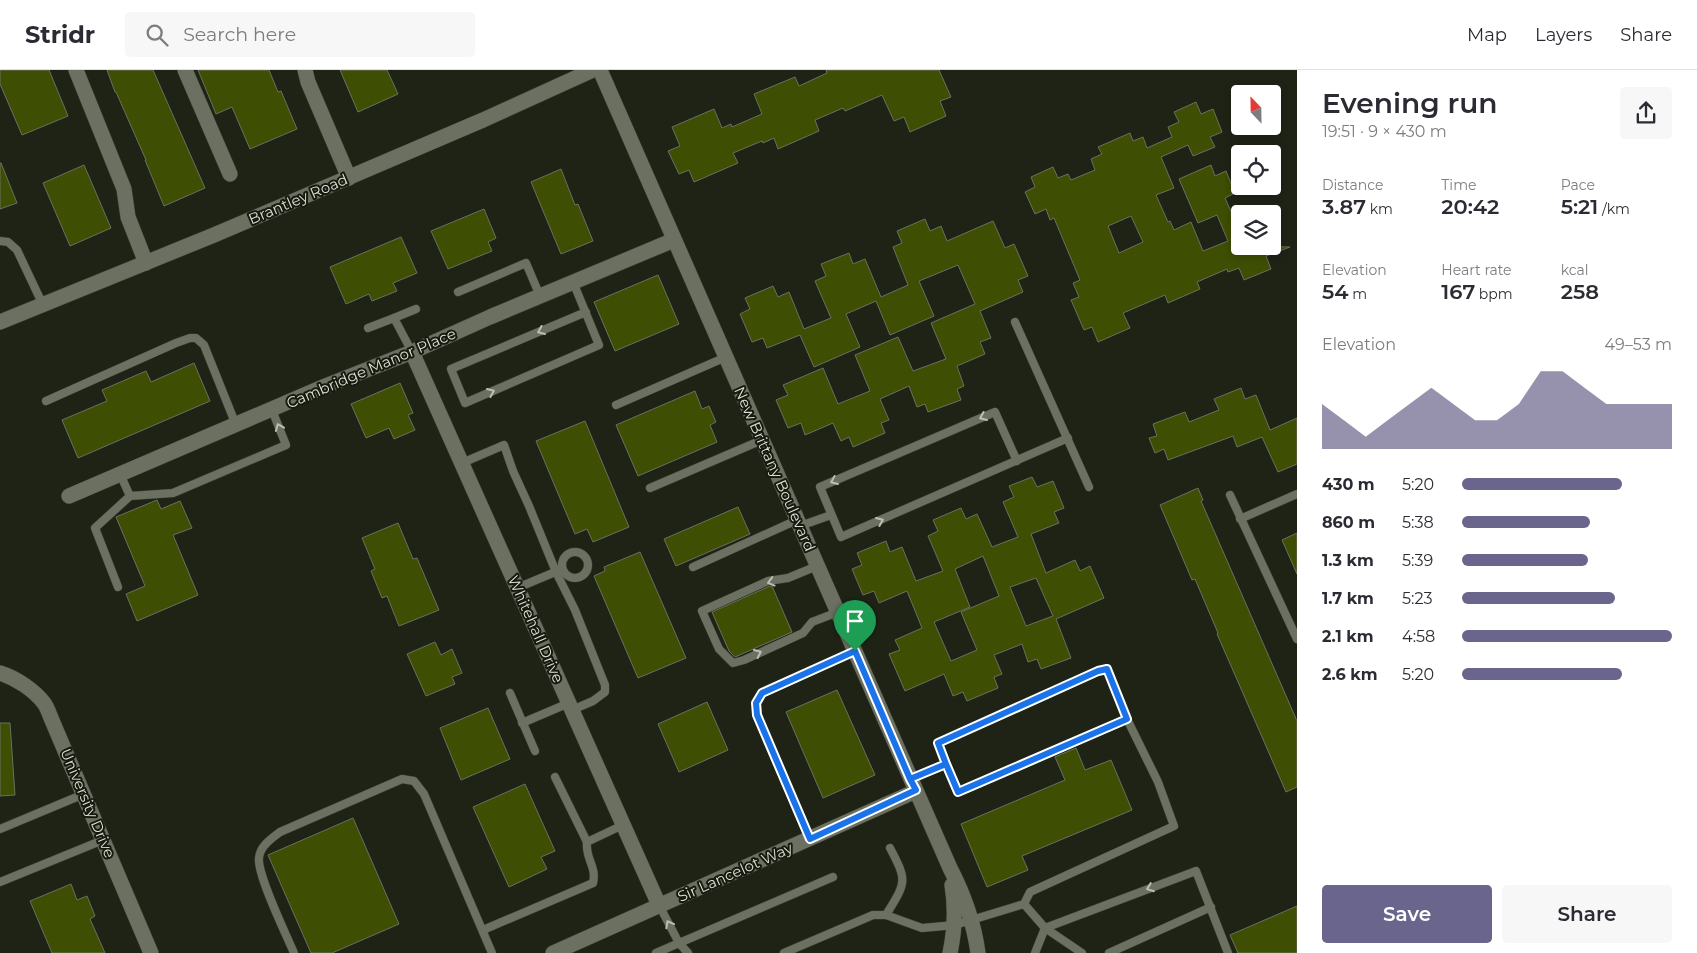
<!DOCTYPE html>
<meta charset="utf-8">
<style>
body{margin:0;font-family:Montserrat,sans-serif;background:#f7f7f7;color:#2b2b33;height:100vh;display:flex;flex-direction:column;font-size:19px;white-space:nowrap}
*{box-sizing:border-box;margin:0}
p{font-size:16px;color:#7c7c81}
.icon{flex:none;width:28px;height:28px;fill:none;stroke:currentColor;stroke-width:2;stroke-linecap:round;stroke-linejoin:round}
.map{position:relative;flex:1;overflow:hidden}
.side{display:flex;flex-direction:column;background:#fff;width:400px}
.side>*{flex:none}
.needle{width:32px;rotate:338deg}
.controls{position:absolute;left:1231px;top:15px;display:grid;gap:10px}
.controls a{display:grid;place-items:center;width:50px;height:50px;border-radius:5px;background:#fff;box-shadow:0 2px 8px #0003;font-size:25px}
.pin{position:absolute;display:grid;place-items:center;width:42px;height:42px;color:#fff;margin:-51px -21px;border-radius:50% 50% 50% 0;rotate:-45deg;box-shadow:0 0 5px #0007}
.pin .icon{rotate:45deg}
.round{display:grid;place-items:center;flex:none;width:52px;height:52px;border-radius:5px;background:#f7f7f7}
.overview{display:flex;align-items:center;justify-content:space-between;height:85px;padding:0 25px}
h1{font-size:28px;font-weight:600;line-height:38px}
.stats{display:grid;grid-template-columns:repeat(3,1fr);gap:8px;height:85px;padding:5px 25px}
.stats div{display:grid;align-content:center}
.stats b{font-size:21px;font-weight:600}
.stats small{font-size:14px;font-weight:400}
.stats p{font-size:14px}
.chart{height:140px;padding:10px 25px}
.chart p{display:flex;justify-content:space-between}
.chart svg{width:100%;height:90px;margin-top:5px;fill:#6a658c;opacity:.7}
.action{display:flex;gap:10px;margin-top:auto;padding:10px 25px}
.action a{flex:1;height:58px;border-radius:5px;background:#6a658c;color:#fff;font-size:20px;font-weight:600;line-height:58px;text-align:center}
.action a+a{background:#f7f7f7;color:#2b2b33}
ul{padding:0 25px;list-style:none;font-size:16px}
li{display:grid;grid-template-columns:80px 60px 1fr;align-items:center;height:38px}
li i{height:12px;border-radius:6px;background:#6a658c}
header{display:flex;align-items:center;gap:30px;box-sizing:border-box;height:70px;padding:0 25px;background:#fff;border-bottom:1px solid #e1e1e2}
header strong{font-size:24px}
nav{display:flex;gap:28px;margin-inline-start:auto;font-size:18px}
.search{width:350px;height:45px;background:#f7f7f7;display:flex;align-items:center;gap:12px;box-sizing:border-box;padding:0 18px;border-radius:5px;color:#7c7c81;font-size:19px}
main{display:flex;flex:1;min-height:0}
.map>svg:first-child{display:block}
.building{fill:#3e4e03;stroke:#6b7061;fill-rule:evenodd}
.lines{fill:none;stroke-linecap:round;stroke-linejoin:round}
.lane-casing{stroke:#3c3f36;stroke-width:9}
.street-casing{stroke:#3c3f36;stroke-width:16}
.lane{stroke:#6b7061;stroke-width:8}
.street{stroke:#6b7061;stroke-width:15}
.oneway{stroke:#bbbeb4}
.route-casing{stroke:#fff;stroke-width:10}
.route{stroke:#1a73e8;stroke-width:6}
.labels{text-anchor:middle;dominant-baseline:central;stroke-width:4;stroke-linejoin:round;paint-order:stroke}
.street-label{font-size:15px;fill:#dddfd7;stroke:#16190d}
</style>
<header>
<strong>Stridr</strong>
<div class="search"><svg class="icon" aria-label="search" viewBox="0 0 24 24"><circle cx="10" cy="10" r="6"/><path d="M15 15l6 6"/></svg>Search here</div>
<nav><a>Map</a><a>Layers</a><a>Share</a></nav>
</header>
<main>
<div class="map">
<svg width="1297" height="883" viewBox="0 0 1297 883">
<rect width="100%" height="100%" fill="#1f2316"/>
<g class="building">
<path d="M0,0H49L68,46L22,65L0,14Z"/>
<path d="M107,0H153L205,118L164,136L145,90H146L116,22H115Z"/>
<path d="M198,0H269L278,22L281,21L297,59L250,79L232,37L216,44Z"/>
<path d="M340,0H387L398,24L358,42Z"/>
<path d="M826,0H939L951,27L940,31L946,46L910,62L904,47L894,51L882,25L845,41L843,38L815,50L819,61L778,79L774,68L763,73L762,71L733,83L738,93L694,112L689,100L679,104L668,81L680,76L672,57L714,39L722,58L731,54L732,57L762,44L754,24L795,7L799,16L827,3Z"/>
<path d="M1196,32L1201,44L1213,39L1222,62L1210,67L1215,77L1193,86L1188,75L1161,87L1174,118L1156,125L1168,152L1170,151L1174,160L1191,152L1203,181L1228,171L1217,145L1198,153L1179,109L1211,95L1215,106L1226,101L1235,123L1225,128L1237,155L1240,154V176L1290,177L1266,186L1271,199L1244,210L1239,198L1228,202L1227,199L1197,212L1200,219L1168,233L1165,225L1123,243L1130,258L1098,272L1092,257L1084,260L1071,230L1079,227L1073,213L1080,210L1054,148L1050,150L1046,139L1035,144L1025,122L1035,117L1031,107L1053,97L1058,108L1068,104L1071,110L1095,100L1091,89L1102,84L1098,77L1130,63L1133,71L1143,67L1147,78L1172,67L1168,57L1179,52L1174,42ZM1131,146L1143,172L1119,183L1108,156Z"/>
<path d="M0,93H1L17,133L0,139Z"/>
<path d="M84,95L111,158L70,176L43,113Z"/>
<path d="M561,99L575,135L578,134L593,171L561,184L531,112Z"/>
<path d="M484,139L496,168L488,172L492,181L448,199L431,161Z"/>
<path d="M925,149L930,161L941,156L947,171L993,151L1005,178L1014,174L1028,206L1018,210L1023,222L980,241L991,268L980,272L985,284L957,296L964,316L957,319L961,330L928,342L925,334L917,337L909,316L880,329L889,350L881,353L885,363L853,377L849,367L841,371L833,353L805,365L801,353L788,358L776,330L788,325L783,315L823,298L838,334L870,321L855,285L898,267L913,301L946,289L931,253L975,234L958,195L919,211L934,246L890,265L876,231L846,244L860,277L814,297L800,265L767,278L763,268L752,272L740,244L750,239L745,228L773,216L778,227L789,222L804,259L831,248L815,211L826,206L821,194L849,183L853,194L865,189L881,227L908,215L893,177L902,173L897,161Z"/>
<path d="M401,167L417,203L393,213L397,221L372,231L369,224L346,234L330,197Z"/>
<path d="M658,205L679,254L615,281L594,232Z"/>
<path d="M194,293L210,331L78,388L62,350L107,331L102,320L146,301L151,312Z"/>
<path d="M400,313L413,343L408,345L415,360L394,369L389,358L366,368L351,334Z"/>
<path d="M1241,318L1245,329L1256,325L1270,360L1297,348V394L1278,402L1262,367L1237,377L1233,366L1168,390L1164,379L1155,383L1149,368L1157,366L1153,354L1185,342L1189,352L1219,340L1214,329Z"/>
<path d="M695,321L702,339L709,336L716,352L710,355L717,372L638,406L616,355Z"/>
<path d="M585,351L629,457L593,472L587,459L575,464L536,371Z"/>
<path d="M1032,407L1037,417L1053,411L1064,438L1054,442L1059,453L1031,464L1046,503L1075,490L1080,501L1090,496L1104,528L1056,549L1071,588L1041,599L1037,589L1028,592L1022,574L994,585L1002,604L994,607L998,618L967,631L963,622L953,626L944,604L905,621L889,584L900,580L895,570L922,558L907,521L879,533L874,521L863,525L852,499L862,495L857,483L886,471L890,482L902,477L916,511L943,501L928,466L938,461L933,450L961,438L966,449L977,444L992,477L1018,467L1003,432L1014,427L1009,416ZM983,486L999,526L961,542L977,580L951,591L934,552L970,537L955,499ZM1036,508L1053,546L1026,556L1010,517Z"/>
<path d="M1198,418L1203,430L1201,431L1297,651V717L1286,722L1235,605L1217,564L1218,563L1195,509L1192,510L1160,435Z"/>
<path d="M157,430L161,439L180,431L192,458L173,465L198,525L137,551L126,524L145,516L116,447Z"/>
<path d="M738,437L750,464L676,496L664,469Z"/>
<path d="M398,453L413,489L417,488L439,540L399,556L387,526L382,528L371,501L375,499L362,468Z"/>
<path d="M1297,463V504L1282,470Z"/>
<path d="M640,482L686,588L638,608L594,506L605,501L604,497Z"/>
<path d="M770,516H772L792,562L735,587L729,581L712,542Z"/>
<path d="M435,572L441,585L452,579L462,603L452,607L455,614L426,626L407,584Z"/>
<path d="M837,620L875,705L823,728L786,642Z"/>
<path d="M707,632L728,680L679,702L658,654Z"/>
<path d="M488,638L510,689L461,710L440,658Z"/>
<path d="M0,653H10L15,725L0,726Z"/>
<path d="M1076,678L1085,700L1111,690L1132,740L1022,786L1028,800L987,817L961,754L1065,710L1055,687Z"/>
<path d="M525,714L555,781L541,787L547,799L509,817L473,737Z"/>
<path d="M353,748L399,854L332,883H311L268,785Z"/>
<path d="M71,814L77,830L87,826L95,846L90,849L105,883H52L30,831Z"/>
<path d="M1297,836V883H1238L1230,865Z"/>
</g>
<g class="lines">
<g class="lane-casing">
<g id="lane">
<path d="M0,171L8,172L17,180L43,235"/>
<path d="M573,212L599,275L465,333L451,299L586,242"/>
<path d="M458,222L526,193L540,226"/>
<path d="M394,248L416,239"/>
<path d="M1015,252L1089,417"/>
<path d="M368,258L394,248L412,282"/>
<path d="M46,331L176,273L190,268H196L204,275L236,355"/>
<path d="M616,335L726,287"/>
<path d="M1017,391L995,342L820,417L841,467L1068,368"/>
<path d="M462,393L504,375L513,401L529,436L556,502L575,540L605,615V622L593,631L572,640"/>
<path d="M650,418L762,370"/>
<path d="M1230,425L1297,569"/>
<path d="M130,426L173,423L286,375L272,340"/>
<path d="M1240,449L1297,424"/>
<path d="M800,456L831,445"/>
<circle cx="575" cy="495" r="13"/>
<path d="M817,496L788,508L768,511L702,541L719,579L733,593L744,590L803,563L812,552L838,542"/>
<path d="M693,497L797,450"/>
<path d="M118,517L95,458L130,426L120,404"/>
<path d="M517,518L560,500"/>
<path d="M510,623L535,681"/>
<path d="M522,653L569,633"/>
<path d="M555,707L587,772"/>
<path d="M910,709L946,694"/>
<path d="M0,759L84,724"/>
<path d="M810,769L757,645V633L762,623L855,581"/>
<path d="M0,812L103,770"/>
<path d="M1024,834L1045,858L1082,883"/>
<path d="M659,835L679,873L688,883"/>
<path d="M886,845C906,812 908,812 890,778"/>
<path d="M483,860L593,813C597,796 585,789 587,772L623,755"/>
<path d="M294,883C286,864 257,805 259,788C260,776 271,769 280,762L402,709L414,711L424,724L492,883"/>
<path d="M656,883L833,807"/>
<path d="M784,883L873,845H886L922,858L955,855L1024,834L1030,822L1174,756L1158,712L1127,649L1107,599L1097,601L938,673L958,722L1127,649"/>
<path d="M1035,883L1045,858L1196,801L1228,883"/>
<path d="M1109,883L1211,837"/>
</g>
</g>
<g class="street-casing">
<g id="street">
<path d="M76,0L124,119L128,147L146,193"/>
<path d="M185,0L230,104"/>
<path d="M305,0L308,12L349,108"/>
<path d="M600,0L950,798C964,825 974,853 978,883"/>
<path d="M0,252L214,165L483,50L593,0"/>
<path d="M412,282L659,835"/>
<path d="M69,426L323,317L412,282L490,247L674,170"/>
<path d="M0,603C16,608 34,620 44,633C47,637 49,643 51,648L151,883"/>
<path d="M553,883L916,721"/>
<path d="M950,883C955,859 956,839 952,815"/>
</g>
</g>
<use href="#lane" class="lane"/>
<use href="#street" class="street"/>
</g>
<defs><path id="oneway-chevron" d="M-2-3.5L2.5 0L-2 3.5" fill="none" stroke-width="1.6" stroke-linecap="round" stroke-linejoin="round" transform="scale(1.25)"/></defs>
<g class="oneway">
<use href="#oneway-chevron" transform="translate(541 261) rotate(157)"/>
<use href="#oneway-chevron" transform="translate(491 322) rotate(-23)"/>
<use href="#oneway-chevron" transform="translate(983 347) rotate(157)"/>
<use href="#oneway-chevron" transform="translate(279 357) rotate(-112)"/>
<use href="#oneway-chevron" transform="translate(834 411) rotate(157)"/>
<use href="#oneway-chevron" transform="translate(880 451) rotate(-23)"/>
<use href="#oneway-chevron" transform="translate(771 512) rotate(165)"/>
<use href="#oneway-chevron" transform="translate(758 583) rotate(-25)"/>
<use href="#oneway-chevron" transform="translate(1150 818) rotate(159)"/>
<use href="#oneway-chevron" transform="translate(669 854) rotate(-118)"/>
</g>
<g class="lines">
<g class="route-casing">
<path id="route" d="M855,581L910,709L946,694L938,673L1098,601L1107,599L1127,649L958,722L946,694L910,709L916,720L810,769L757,645L756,633L762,623L855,581"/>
</g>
<use href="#route" class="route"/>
</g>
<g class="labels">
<g class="street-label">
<text transform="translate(298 129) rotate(-23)">Brantley Road</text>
<text transform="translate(371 298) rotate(-23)">Cambridge Manor Place</text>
<text transform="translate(775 399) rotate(66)">New Brittany Boulevard</text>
<text transform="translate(536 559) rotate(66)">Whitehall Drive</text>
<text transform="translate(88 733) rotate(67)">University Drive</text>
<text transform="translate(735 802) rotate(-24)">Sir Lancelot Way</text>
</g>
</g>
</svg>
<div class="controls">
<a><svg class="needle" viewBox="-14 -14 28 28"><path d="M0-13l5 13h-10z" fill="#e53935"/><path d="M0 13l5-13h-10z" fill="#7c7c81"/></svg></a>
<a><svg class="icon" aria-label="locate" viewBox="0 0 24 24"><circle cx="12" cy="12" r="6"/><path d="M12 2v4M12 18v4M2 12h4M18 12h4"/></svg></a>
<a><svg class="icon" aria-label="layers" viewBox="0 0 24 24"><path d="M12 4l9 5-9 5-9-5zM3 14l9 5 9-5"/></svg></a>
</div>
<div class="pin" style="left:855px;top:581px;background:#1e9e55"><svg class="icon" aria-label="arrive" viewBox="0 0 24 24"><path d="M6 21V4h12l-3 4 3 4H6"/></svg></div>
</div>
<section class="side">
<div class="overview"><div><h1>Evening run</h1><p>19:51 · 9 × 430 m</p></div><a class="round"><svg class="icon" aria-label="share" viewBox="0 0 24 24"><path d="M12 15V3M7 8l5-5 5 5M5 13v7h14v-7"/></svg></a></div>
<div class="stats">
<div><p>Distance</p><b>3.87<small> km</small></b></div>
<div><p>Time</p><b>20:42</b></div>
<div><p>Pace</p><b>5:21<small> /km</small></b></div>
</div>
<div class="stats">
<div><p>Elevation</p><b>54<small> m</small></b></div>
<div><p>Heart rate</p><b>167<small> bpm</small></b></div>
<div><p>kcal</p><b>258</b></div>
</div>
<div class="chart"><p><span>Elevation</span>49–53 m</p>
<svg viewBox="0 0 160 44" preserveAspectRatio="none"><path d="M0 44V22L10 30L20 38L30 30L40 22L50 14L60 22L70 30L80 30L90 22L100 6L110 6L120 14L130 22L140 22L150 22L160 22V44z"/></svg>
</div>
<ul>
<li><b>430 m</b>5:20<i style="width:76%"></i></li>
<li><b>860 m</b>5:38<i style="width:61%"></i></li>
<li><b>1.3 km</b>5:39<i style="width:60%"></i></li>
<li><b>1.7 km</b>5:23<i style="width:73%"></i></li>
<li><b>2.1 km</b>4:58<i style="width:100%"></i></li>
<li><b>2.6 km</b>5:20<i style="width:76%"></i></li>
</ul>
<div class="action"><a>Save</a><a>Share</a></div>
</section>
</main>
